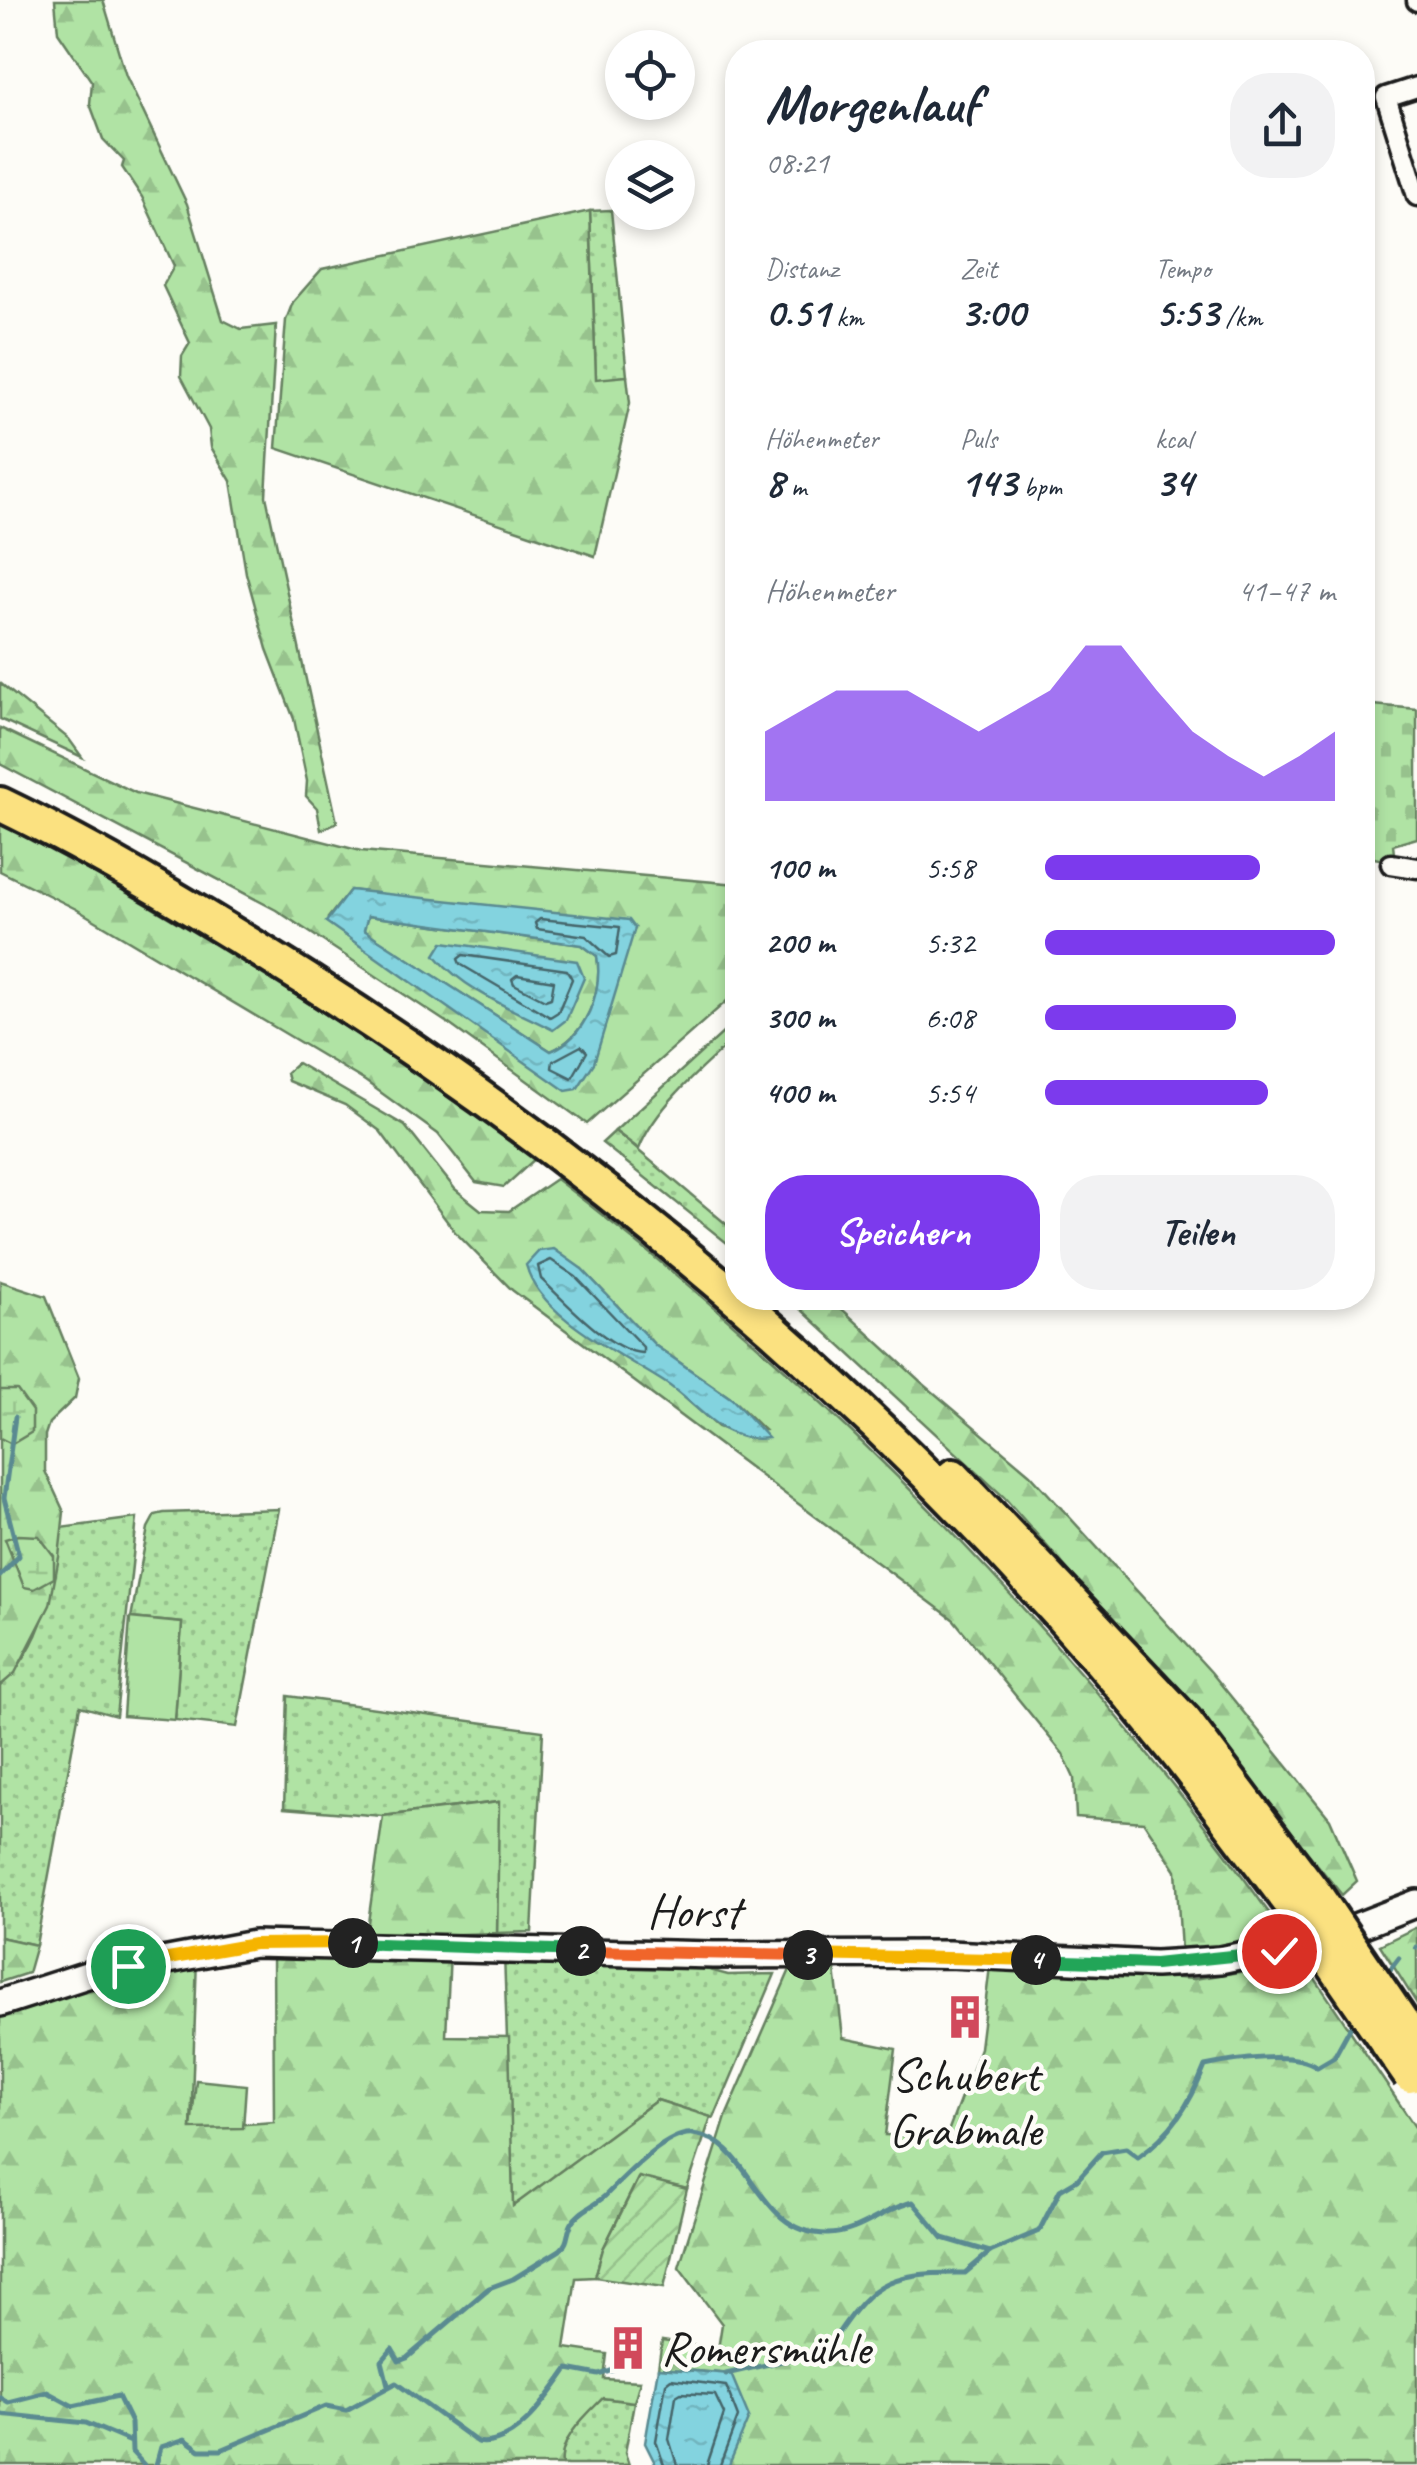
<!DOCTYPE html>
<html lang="de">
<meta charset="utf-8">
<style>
body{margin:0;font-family:Caveat,sans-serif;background:#f2f2f3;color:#1f2937;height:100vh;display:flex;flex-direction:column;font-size:38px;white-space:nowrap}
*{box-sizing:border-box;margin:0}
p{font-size:32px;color:#747a83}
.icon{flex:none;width:55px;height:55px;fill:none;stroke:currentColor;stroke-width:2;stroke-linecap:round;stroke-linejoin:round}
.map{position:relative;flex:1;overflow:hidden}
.side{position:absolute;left:725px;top:40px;width:650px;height:1270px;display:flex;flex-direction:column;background:#fff;border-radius:40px;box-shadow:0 5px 15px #0003}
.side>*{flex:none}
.tools{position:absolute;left:605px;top:30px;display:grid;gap:20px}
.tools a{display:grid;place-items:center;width:90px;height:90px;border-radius:50%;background:#fff;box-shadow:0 5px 15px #0003;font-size:50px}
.pin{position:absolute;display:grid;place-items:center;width:85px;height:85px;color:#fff;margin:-42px;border:5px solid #fff;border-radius:50%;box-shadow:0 2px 10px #0007}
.km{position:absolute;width:50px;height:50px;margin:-25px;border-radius:50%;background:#222;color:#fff;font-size:28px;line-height:50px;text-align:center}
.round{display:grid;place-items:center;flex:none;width:105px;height:105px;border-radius:40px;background:#f2f2f3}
.summary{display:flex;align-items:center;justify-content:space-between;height:170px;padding:0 40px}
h1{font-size:55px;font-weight:700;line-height:75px}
.figures{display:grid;grid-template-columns:repeat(3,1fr);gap:15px;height:170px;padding:10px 40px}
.figures div{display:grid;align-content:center}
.figures b{font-size:42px;font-weight:700}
.figures small{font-size:28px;font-weight:400}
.figures p{font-size:28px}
.chart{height:280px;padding:20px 40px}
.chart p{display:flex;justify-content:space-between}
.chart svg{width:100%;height:180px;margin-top:10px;fill:#7c3aed;opacity:.7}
.action{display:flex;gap:20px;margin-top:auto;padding:20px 40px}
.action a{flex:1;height:115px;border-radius:40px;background:#7c3aed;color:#fff;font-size:40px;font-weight:700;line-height:115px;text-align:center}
.action a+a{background:#f2f2f3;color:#1f2937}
ul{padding:0 40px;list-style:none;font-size:32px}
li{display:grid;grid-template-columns:160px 120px 1fr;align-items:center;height:75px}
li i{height:25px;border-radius:12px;background:#7c3aed}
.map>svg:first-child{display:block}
.grass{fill:url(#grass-dots);stroke:#668060;stroke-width:2.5}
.forest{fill:url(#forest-firs);stroke:#668060;stroke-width:2.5;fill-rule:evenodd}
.wetland{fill:url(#wetland-marsh);stroke:#668060;stroke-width:2.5}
.cemetery{fill:url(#cemetery-stones);stroke:#668060;stroke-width:2.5}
.garden{fill:url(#garden-furrows);stroke:#668060;stroke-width:2.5}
.pitch{fill:#b0e3a4;stroke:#668060;stroke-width:2.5}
.water{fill:url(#water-ripples);stroke:#5a8a91;stroke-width:2.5;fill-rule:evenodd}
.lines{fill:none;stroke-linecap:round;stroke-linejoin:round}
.shore{stroke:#45656a;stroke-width:2.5}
.stream{stroke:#5a8a91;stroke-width:5}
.street-casing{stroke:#1c1c1c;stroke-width:25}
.secondary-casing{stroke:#1c1c1c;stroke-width:32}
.highway-casing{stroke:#1c1c1c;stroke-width:40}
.street{stroke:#fdfcf7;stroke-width:18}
.secondary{stroke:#fdfcf7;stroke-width:25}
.highway{stroke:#fbe180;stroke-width:32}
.highway-bridge-casing{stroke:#1c1c1c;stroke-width:40;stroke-linecap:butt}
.highway-bridge{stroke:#fbe180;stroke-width:32}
.split-1-casing{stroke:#fff;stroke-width:20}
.split-2-casing{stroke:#fff;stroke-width:20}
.split-3-casing{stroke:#fff;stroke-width:20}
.split-4-casing{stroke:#fff;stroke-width:20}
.split-5-casing{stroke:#fff;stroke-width:20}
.split-1{stroke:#f5b400;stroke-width:12}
.split-2{stroke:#22a559;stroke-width:12}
.split-3{stroke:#f0652b;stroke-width:12}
.split-4{stroke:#f5b400;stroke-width:12}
.split-5{stroke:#22a559;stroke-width:12}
.labels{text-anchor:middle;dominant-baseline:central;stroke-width:9;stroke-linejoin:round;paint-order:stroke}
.street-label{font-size:48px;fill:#1c1c1c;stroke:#fdfcf7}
.poi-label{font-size:48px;fill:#1c1c1c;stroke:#fdfcf7}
</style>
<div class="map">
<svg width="1417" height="2465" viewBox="0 0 1417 2465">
<defs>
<pattern id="grass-dots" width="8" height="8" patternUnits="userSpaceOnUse" patternTransform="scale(2.5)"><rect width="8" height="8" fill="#b0e3a4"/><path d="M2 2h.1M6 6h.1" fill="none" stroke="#97c28d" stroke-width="1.8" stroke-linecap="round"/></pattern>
<pattern id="forest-firs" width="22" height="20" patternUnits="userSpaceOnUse" patternTransform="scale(2.5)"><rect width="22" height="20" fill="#b0e3a4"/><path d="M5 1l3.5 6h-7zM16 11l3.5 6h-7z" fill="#97c28d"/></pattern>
<pattern id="wetland-marsh" width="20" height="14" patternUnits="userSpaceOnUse" patternTransform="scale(2.5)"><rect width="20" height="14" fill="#b0e3a4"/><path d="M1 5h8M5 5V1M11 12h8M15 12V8" fill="none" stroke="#97c28d"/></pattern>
<pattern id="cemetery-stones" width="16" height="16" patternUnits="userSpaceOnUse" patternTransform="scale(2.5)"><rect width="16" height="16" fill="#b0e3a4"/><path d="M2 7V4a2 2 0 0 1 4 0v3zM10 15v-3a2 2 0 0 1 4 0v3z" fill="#97c28d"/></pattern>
<pattern id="garden-furrows" width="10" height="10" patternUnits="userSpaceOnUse" patternTransform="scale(2.5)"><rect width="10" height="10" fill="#b0e3a4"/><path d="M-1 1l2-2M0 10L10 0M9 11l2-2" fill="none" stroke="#97c28d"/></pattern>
<pattern id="water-ripples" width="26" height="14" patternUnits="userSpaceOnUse" patternTransform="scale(2.5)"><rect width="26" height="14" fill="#83d3df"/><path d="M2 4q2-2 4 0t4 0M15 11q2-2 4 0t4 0" fill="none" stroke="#71b5bf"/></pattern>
</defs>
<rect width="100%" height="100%" fill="#fdfcf7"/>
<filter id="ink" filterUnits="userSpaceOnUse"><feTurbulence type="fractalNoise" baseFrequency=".01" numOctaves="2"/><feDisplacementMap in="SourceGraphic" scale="20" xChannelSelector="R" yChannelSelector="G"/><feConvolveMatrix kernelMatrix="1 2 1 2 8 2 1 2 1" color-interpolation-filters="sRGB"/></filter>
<g filter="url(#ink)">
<g class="grass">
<path d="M611,210L627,376L596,380L590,211Z"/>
<path d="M615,1131L737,1233V1251L602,1143Z"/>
<path d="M279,1509L237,1727L175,1720L182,1623L131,1618L148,1528L155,1515L164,1513Z"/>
<path d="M137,1518L116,1716L80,1706L36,1945L0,1937V1686C45,1645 54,1584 60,1528Z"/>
<path d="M288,1696L543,1731L532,1932L497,1933L498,1802L383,1816L284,1808Z"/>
<path d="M504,1954L676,1961L728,1975L775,1974L714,2118L657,2100L513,2207Z"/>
<path d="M602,2398L634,2402L625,2453L629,2465H562C558,2440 586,2414 602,2398Z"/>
</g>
<g class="forest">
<path d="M55,0H103L126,76L187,204L223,320L241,329L276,325L266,496L337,822L321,830L317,808L306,796L307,781L294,719L267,649L246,573L231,481L211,447L209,429L181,376L182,356L190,343L163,286L174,266L142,197L122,167L124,161L103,139L90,104L92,82L58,32Z"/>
<path d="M590,211L596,379L627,376L630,403L595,556L276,448L286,320L293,302L322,269Z"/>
<path d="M0,683L69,739L82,757L0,719Z"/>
<path d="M0,728L136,793L361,851L737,884V992L587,1124L449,1024L276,910L0,764ZM350,890L635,928L566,1090L328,918Z"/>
<path d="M0,822C186,922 365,1035 537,1157L504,1187L476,1182L438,1134L365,1081L76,909L0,871Z"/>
<path d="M368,916L582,945L597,956C603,992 586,1036 551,1051L363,930Z"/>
<path d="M737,1020V1036C703,1067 656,1106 639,1149L615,1131Z"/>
<path d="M297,1063L405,1126L455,1189L481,1210L509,1211L556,1179C837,1394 1086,1651 1289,1941L1181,1950L1176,1870L1144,1822L1076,1817L1074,1778L1063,1754L954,1620L512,1290L455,1232L380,1131L345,1105L288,1081L286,1073ZM582,1269L656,1346L732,1399L764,1430L735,1433L718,1427L669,1384L595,1340L553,1303Z"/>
<path d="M0,1281L46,1296L79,1378L75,1398L49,1423L45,1435V1471L64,1512L59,1557L50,1605L15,1673L0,1686Z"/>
<path d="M789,1298H830L920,1381L1030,1474L1211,1672L1330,1819L1357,1881L1342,1895L1214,1737L1004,1497Z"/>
<path d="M499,1802L497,1933L366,1937L383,1816Z"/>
<path d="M1417,1927V2004L1380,1945Z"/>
<path d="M0,1937L36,1945L28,1973L0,1982Z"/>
<path d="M273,1949L450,1953L446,2036L509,2037L513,2206L657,2100L711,2117L687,2189L638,2178L603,2249L595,2277L576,2278L565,2348L607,2354L604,2379L640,2381L634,2402L603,2398C586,2415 558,2440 562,2465H0V2014L94,1979L197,1958L191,2128L274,2122Z"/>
<path d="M834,1961L843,2038L896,2049L885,2135L946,2137L980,2048L990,1966L1194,1979L1304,1962L1417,2130V2465H729L734,2449L731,2374L658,2368L662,2341L718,2349L722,2324L679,2267L727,2114L792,1965Z"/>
</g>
<g class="wetland">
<path d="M0,1390H17L32,1411V1432L12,1444L0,1438Z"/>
<path d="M18,1535L39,1536L54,1556V1578L34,1589L24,1587L5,1539Z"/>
</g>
<path class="cemetery" d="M1362,704L1417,709V838L1393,845L1395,862L1363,856Z"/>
<path class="garden" d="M639,2177L687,2189L664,2287L595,2277L603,2249Z"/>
<g class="pitch">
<path d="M130,1618L182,1623L175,1720L123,1716Z"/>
<path d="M196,2080L246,2085L243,2128L191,2129Z"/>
</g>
<g class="water">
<path d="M350,890L629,920L635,928L594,1063L577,1089L566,1091L326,922ZM368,916L582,945L597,956C603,991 586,1037 551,1051L364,930Z"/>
<path d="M443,942L577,961L584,978L566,1020L553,1030C514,1010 463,990 435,955Z"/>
<path d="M554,1249L582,1269L656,1346L732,1399L768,1438C721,1445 698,1403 664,1382C621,1354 540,1318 526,1265L539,1251Z"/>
<path d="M658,2368L731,2374L749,2417L729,2465H656L645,2443Z"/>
</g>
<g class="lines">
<g class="shore">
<path d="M540,919L620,927L616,955L609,957L586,936L537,929L535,923Z"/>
<path d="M463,955L567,970L572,979L558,1012L550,1017L460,964L458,959Z"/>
<path d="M517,975L554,981L551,998L545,1000L514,984L512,979Z"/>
<path d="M581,1046L587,1052L572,1078L552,1068L553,1061Z"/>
<path d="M551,1260L576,1277L643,1347V1353C612,1354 563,1299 541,1279L538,1266Z"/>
<path d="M664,2465L656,2441L666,2383L671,2379L726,2386L738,2417L720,2465"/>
<path d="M677,2465L669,2439L676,2396L681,2393L715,2395L724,2414L707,2465"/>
</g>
<g class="stream">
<path d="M0,1576L19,1556L4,1498L15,1417"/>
<path d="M1416,1947H1417"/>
<path d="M1386,1975L1399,1958"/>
<path d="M726,2374L826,2351C871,2283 883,2272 965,2273L990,2252L1039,2231L1060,2190L1077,2180L1102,2152L1126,2148L1138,2157C1172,2133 1190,2104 1205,2066C1233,2060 1295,2050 1317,2067L1334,2057L1356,2017"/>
<path d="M388,2385L382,2361L392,2349L399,2361L407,2358L489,2288L513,2279L560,2250C570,2241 566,2233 572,2223C578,2211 598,2204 607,2194C624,2177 667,2131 693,2134C754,2141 754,2234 828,2234C859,2234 884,2208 913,2202L943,2238L990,2252"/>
<path d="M0,2397L8,2402L47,2392L73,2406L118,2396L131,2423L132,2452L144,2465"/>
<path d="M0,2414L86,2423L131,2442"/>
<path d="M156,2465L161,2447L185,2439L200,2450H221L326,2406L346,2410L396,2383L477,2442C514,2449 549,2396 568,2369L599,2375L613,2370"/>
</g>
<g class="street-casing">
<g id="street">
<path d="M1417,0V1"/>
<path d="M1417,87L1386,97L1417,196"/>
<path d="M1391,864L1417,868"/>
</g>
</g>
<g class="secondary-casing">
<path id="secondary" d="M0,2003L87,1975L254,1944L713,1955L949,1954L1155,1964L1220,1960L1330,1937L1417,1903"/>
</g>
<g class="highway-casing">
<g id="highway">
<path d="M0,804C106,855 207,917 307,980C633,1187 932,1448 1174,1750C1215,1802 1254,1856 1294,1908"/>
<path d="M953,1476L1185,1721L1316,1895"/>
</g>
</g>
<use href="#street" class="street"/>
<use href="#secondary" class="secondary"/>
<use href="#highway" class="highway"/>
<g class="highway-bridge-casing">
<g id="highway-bridge">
<path d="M1316,1895L1417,2044"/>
<path d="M1294,1908L1410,2076"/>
</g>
</g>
<use href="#highway-bridge" class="highway-bridge"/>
</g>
</g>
<g class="lines" filter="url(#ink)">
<g class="split-1-casing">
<path id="split-1" d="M128,1966L254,1944L353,1943"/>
</g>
<g class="split-2-casing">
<path id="split-2" d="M353,1943L581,1951"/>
</g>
<g class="split-3-casing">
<path id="split-3" d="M581,1951L808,1955"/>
</g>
<g class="split-4-casing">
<path id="split-4" d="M808,1955L1036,1960"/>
</g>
<g class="split-5-casing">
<path id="split-5" d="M1036,1960L1155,1964L1279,1951"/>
</g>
<use href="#split-1" class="split-1"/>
<use href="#split-2" class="split-2"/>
<use href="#split-3" class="split-3"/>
<use href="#split-4" class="split-4"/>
<use href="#split-5" class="split-5"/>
</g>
<defs>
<g id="building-bare" transform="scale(3.45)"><path d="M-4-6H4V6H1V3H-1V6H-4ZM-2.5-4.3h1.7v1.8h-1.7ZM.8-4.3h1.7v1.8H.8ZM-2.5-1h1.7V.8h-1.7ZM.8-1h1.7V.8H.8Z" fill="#d1495b" stroke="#fdfcf7" stroke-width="2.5" paint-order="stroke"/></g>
</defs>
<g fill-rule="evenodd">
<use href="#building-bare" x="965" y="2017"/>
<use href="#building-bare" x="628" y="2348"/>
</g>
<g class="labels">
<g class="street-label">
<text transform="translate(694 1911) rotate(1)">Horst</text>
</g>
<g class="poi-label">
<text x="965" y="2075">Schubert<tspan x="965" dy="55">Grabmale</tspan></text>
<text x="661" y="2348" text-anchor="start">Romersmühle</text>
</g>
</g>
</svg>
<div class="tools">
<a><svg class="icon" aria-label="locate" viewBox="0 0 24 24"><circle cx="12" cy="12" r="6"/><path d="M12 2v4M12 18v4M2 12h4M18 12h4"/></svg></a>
<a><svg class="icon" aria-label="layers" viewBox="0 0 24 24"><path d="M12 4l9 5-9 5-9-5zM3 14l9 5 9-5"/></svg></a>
</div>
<div class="pin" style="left:128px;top:1966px;background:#1e9e55"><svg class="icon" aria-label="arrive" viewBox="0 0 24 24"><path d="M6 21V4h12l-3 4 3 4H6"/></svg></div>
<div class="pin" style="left:1279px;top:1951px;background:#d93025"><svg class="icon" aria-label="check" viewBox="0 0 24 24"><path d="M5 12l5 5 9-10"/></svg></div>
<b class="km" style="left:353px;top:1943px">1</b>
<b class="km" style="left:581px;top:1951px">2</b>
<b class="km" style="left:808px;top:1955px">3</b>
<b class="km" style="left:1036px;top:1960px">4</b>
<section class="side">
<div class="summary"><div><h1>Morgenlauf</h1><p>08:21</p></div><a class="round"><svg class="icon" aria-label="share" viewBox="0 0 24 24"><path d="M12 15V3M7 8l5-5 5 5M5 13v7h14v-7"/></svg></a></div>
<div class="figures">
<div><p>Distanz</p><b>0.51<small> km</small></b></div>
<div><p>Zeit</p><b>3:00</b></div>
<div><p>Tempo</p><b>5:53<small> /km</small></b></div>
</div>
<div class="figures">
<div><p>Höhenmeter</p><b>8<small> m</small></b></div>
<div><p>Puls</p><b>143<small> bpm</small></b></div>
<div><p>kcal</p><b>34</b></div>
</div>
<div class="chart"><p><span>Höhenmeter</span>41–47 m</p>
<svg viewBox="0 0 160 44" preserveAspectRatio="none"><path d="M0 44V27L10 22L20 17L30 17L40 17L50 22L60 27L70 22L80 17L90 6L100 6L110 17L120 27L130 33L140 38L150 33L160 27V44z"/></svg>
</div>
<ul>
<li><b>100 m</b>5:58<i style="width:74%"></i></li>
<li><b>200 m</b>5:32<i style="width:100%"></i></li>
<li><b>300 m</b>6:08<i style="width:66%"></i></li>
<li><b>400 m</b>5:54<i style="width:77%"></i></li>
</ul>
<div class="action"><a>Speichern</a><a>Teilen</a></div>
</section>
</div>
